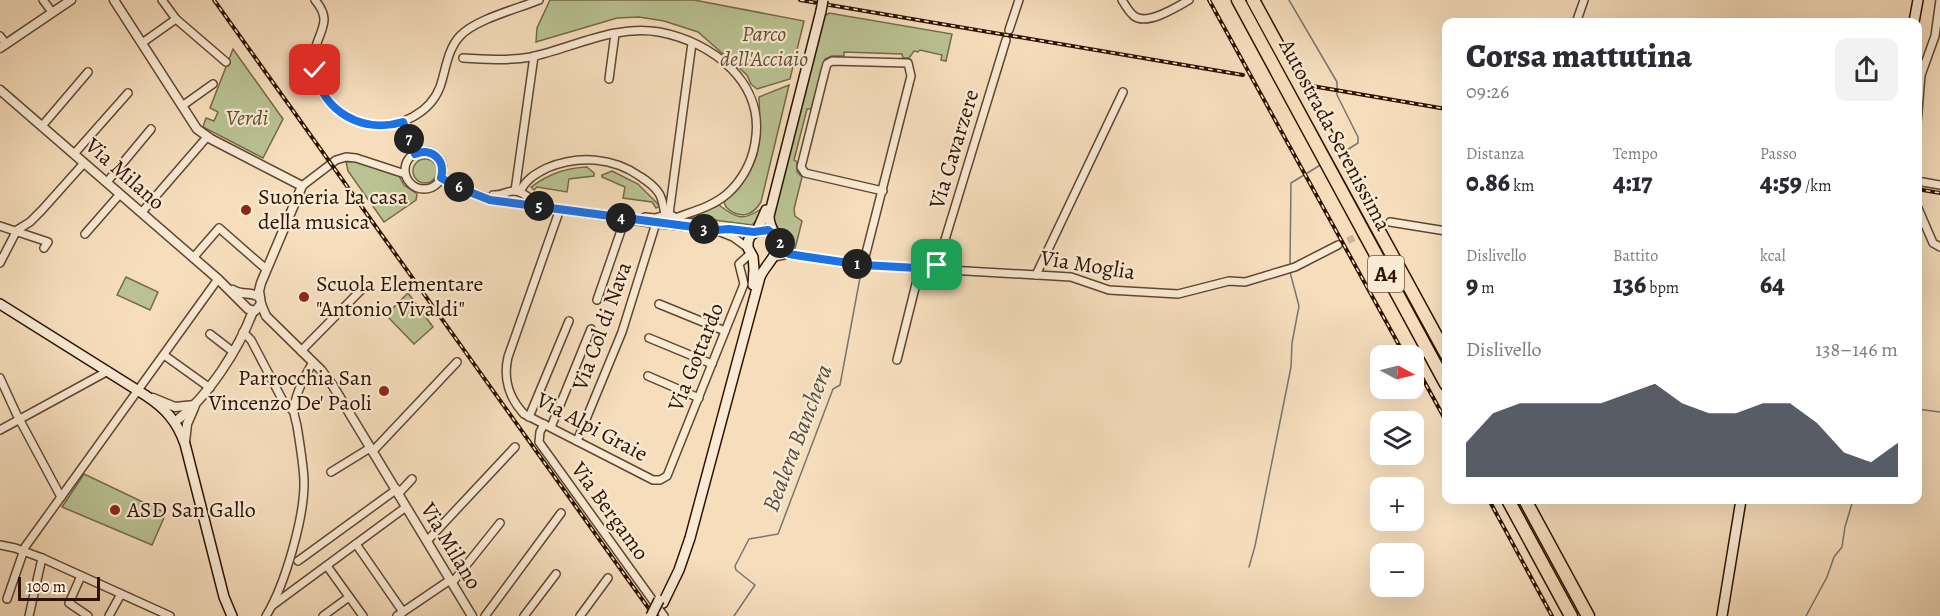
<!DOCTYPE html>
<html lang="it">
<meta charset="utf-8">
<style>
body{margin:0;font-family:Alegreya,serif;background:#f2f2f3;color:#2b2b33;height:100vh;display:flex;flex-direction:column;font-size:22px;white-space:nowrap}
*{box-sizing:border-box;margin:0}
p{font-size:20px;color:#7c7c81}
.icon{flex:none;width:33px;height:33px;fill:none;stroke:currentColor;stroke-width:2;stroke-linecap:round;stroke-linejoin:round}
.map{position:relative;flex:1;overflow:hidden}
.drawer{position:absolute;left:1442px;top:18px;width:480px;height:486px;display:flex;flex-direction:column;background:#fff;border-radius:12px;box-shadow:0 6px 24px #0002}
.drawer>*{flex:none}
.needle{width:39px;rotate:97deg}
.buttons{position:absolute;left:1370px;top:345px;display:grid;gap:12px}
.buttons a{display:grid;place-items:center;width:54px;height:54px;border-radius:12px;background:#fff;box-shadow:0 6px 24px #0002;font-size:30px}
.scale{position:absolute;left:18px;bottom:15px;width:82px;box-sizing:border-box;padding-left:6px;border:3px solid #2f1300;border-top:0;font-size:16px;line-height:21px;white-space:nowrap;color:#2f1300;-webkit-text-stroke:4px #f9ead4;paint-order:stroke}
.pin{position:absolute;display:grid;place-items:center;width:51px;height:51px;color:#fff;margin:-26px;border-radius:12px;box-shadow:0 3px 9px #0006}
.km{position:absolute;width:30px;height:30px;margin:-15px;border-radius:50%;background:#222;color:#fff;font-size:16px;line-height:30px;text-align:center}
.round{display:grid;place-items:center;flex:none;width:63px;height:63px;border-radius:12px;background:#f2f2f3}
.headline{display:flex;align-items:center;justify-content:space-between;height:102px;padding:0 24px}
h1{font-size:33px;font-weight:800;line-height:45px}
.metrics{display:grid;grid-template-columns:repeat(3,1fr);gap:9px;height:102px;padding:6px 24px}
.metrics div{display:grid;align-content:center}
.metrics b{font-size:26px;font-weight:800}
.metrics small{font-size:16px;font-weight:400}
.metrics p{font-size:16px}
.chart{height:168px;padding:12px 24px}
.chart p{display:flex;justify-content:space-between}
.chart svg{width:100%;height:108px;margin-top:6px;fill:#111827;opacity:.7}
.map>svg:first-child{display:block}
.green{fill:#bac293;stroke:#746a4a;stroke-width:1.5}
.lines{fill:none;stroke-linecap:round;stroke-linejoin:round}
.stream{stroke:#757771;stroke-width:1.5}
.minor-tunnel{stroke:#ceb597;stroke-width:7;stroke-dasharray:7 3.5;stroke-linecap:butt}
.minor-casing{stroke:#61462f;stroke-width:10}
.tertiary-casing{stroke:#61462f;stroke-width:11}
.secondary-casing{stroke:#2f1300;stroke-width:12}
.motorway-casing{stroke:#2f1300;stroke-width:15}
.minor{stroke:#f9ead4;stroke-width:7}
.tertiary{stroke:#f9ead4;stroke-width:8}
.secondary{stroke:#f9ead4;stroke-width:9}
.motorway{stroke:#f6debd;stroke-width:12}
.rail-casing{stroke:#2f1300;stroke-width:4}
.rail{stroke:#f9ead4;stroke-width:1.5;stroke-dasharray:4.5;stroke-linecap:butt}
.secondary-bridge-casing{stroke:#2f1300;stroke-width:12;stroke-linecap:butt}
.secondary-bridge{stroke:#f9ead4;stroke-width:9}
.route-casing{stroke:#fff;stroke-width:12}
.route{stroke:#1a73e8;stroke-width:8}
.poi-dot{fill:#8f2418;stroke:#f9ead4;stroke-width:2}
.labels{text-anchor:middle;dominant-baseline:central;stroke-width:4.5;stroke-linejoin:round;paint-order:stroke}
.shield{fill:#f9ead4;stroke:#6c5440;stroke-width:1.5}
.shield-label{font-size:21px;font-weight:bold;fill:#2f1300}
.park-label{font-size:22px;font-style:italic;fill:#605033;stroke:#f9ead4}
.street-label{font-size:22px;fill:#2f1300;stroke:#f9ead4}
.poi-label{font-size:22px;fill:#2f1300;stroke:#f9ead4;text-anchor:start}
.water-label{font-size:24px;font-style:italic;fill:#584d42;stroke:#f9ead4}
</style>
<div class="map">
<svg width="1940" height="616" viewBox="0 0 1940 616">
<rect width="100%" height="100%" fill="#f6debd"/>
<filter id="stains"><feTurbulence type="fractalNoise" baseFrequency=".00333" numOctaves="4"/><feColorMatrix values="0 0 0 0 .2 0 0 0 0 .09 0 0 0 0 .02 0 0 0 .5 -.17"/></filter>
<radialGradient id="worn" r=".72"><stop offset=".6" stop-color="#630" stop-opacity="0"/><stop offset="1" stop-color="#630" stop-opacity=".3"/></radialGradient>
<g class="green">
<path d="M550,0H694L804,21L790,79L757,89L751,84L747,75L698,32L664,21L639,17L617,18L536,42L537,28Z"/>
<path d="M823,11L827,15L829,13L952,34L946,61L941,60L942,55L920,50L918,52L914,51L909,58H903L902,54L844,52V56H832L825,59L811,109H807L794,160L797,162V172L802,177L794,209L795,216L802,221L795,249L787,245L773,219Z"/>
<path d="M233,49L283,119L263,158L203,127L206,118L214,121L218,112L210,108Z"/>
<path d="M789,85L761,202C752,217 738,219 726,207L724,202C763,165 761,147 759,97Z"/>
<circle cx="425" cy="171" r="12"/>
<path d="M356,161L399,176L404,185L417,194L416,200L384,222L348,171L346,162Z"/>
<path d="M587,167L594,173V176L569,179L567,192L537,187L534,190L531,187C549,174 565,168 587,167Z"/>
<path d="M612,171L638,184L660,206L656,208L652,202L623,198L625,187L602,177V175Z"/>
<path d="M719,205C737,219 743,221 761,209L759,218L752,225L691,217Z"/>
<path d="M126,277L158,292L150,310L117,295Z"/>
<path d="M408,293L433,327L414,344L386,315Z"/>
<path d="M84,474L166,513L152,545L62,507Z"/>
</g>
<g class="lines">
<g class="stream">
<path d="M1289,0L1337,82V95L1358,137V143L1342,153"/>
<path d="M969,171L1006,54"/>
<path d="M942,263L965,187"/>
<path d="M1290,264L1291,183L1322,164"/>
<path d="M1917,409L1940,412"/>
<path d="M1249,567L1255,546L1291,367L1292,343L1299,306L1290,272"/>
<path d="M734,616L755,585L736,570L735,566L749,539L778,534L833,389L840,385L862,267"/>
<path d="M1806,616L1827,577L1834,557L1842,547L1845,527L1853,500"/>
</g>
<path class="minor-tunnel" d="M1338,245L1390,222"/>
<g class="minor-casing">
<g id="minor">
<path d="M43,0L52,12"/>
<path d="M162,0L176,19"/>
<path d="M315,0C331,19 322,27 316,46C311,64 316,85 326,99C337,113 355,124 373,125C400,128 430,113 440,87C446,70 447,50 460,36C476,19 517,9 539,0"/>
<path d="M1122,0C1125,5 1129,12 1134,16C1147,26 1177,7 1189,0"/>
<path d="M1577,20L1584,0"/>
<path d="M1009,30L1019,0"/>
<path d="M0,36L6,44"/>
<path d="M142,43L176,19L226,62"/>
<path d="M463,58C485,59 509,61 531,57C572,48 616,24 659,32C713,42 766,83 755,143C752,162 742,181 727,194C713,206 695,211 678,217"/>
<path d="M609,79L615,34"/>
<path d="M182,106L213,84"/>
<path d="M403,122L415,154"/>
<path d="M1917,123L1921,75L1935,36L1940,0"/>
<path d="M42,126L88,72"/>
<circle cx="424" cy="170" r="19"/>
<path d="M74,154L128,93"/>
<path d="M441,178L462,189L490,199L651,223L716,230L729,229L754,232"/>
<path d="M1917,181L1940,185"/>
<path d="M107,182L151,129"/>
<path d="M302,186L336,160L346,157L356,158L405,174"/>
<path d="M515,191L534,56"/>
<path d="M520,192C525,180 535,174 547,168C578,155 613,157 641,177C647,181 654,186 658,192C663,198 663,207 665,214"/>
<path d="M493,195C502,196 506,191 514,191C524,191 528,200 538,201"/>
<path d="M1917,206L1933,243L1940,247"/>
<path d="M560,209L508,357C503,378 509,398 524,414L653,480H660L667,476L744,284L739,264L750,254"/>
<path d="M142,212L207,137"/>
<path d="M669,214L692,43"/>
<path d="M645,217L655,218L669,214L684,222L693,223"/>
<path d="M1390,222L1446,231"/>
<path d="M0,226L48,242L44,248"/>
<path d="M718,231L733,237L748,248"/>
<path d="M85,234L120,194"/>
<path d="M774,257L789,254L863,265L1071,277L1109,290L1178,294L1229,281L1245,282L1295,267L1338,245"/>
<path d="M193,258L219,228L266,269"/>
<path d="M0,263L17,230L30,222L42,210L84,163"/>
<path d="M863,265L911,76L908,63L832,61L827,64L825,71L801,167L805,173L883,191"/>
<path d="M936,269L1006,40"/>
<path d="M1036,275L1123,92"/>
<path d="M597,300L625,219"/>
<path d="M659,304L725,331"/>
<path d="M243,332L251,340L283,401L293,411"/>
<path d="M210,334L232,351"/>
<path d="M649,338L712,364"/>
<path d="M301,351L364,287"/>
<path d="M164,355L210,388"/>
<path d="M897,360L920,268"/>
<path d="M648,376L699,398"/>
<path d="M0,378L16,413L61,497"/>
<path d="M529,417L569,321"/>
<path d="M544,424L540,432L539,442L664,616"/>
<path d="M551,427L591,329"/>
<path d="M0,430L108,371"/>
<path d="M577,441L622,332L656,223"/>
<path d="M373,451L457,362"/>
<path d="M331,472L370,448"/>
<path d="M399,493L412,479"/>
<path d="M427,541L515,447"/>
<path d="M356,544L403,612"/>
<path d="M0,545L15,548L42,558L170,616"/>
<path d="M298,561L397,489"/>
<path d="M327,566L363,616"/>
<path d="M81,576L69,603L88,616"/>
<path d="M452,583L500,523"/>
<path d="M7,599L25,547L218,279"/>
<path d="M273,605L406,507"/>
<path d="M29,616L42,558"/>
<path d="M109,616L121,594"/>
<path d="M266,616C285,585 305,516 304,480C303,462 300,444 297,426C296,420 293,414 294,408C296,392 305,376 313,362"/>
<path d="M323,616L349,597"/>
<path d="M397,616L450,580"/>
<path d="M485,616L561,513"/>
<path d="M524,616L556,574"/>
<path d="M580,616L608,578"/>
</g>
</g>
<g class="tertiary-casing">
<g id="tertiary">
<path d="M114,0L197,129L211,139L302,186L261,283L259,291L261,304L266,316L321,370L333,386L472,616"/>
<path d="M0,48L71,0"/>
<path d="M0,90L218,279L248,309L255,311L261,304"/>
<path d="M233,290C242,296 253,291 260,298"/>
<path d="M153,398L175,407L195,405"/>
<path d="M176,421C208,397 239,349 253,311"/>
<path d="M185,442L187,424L194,408"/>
</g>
</g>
<g class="secondary-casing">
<g id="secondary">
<path d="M1914,22L1918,0"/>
<path d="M753,285L754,269L753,257L748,248V242L750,236L757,231L766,210"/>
<path d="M0,304L145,395C165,408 177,421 185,444L224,597L232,616"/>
<path d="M663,603L679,570L690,538L760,277C765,265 783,251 777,238C773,230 769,226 769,216L821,11"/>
<path d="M1722,616L1741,500"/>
</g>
</g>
<g class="motorway-casing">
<g id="motorway">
<path d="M1238,0L1446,384"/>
<path d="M1253,0L1446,354"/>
<path d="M1508,500L1571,616"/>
<path d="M1525,500L1588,616"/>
</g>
</g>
<use href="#minor" class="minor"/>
<use href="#tertiary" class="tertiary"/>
<use href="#secondary" class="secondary"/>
<use href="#motorway" class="motorway"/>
<g class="rail-casing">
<g id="rail">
<path d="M214,0L654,616"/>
<path d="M800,0L1243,75"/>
<path d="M1209,0L1405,356"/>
<path d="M1312,86L1446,109"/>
<path d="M1917,189L1940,193"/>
<path d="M1413,361L1446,421"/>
<path d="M1489,500L1552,616"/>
</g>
</g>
<use href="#rail" class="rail"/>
<g class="secondary-bridge-casing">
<g id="secondary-bridge">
<path d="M821,11L823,0"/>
<path d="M651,616L659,600"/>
</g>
</g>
<use href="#secondary-bridge" class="secondary-bridge"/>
</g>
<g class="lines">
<g class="route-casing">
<path id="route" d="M315,70C322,112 363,134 403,122L415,154C432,147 446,160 441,178L462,189L490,200L716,230L729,229L754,232L768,230L775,235L789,254L801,256L863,265L936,269L937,265"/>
</g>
<use href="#route" class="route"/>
</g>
<g class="poi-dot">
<circle cx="246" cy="210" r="6"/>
<circle cx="304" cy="297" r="6"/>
<circle cx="384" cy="391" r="6"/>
<circle cx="115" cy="510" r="6"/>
</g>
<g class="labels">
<rect class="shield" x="1368" y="256" width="36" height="36" rx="4.5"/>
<g class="shield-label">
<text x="1386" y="274">A4</text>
</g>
<g class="park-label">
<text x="764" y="34">Parco<tspan x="764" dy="25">dell'Acciaio</tspan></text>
<text x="247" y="118">Verdi</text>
</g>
<g class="street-label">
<text transform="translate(1335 135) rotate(62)">Autostrada Serenissima</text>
<text transform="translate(954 149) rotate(-73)">Via Cavarzere</text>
<text transform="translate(125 174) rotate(41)">Via Milano</text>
<text transform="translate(1088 265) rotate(9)">Via Moglia</text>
<text transform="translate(602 326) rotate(-70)">Via Col di Nava</text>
<text transform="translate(696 357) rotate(-68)">Via Gottardo</text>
<text transform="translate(592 427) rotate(28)">Via Alpi Graie</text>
<text transform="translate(610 511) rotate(54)">Via Bergamo</text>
<text transform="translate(451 546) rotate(59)">Via Milano</text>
</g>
<g class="poi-label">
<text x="258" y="197">Suoneria La casa<tspan x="258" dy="25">della musica</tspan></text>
<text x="316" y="284">Scuola Elementare<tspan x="316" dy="25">"Antonio Vivaldi"</tspan></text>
<text x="372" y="378" text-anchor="end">Parrocchia San<tspan x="372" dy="25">Vincenzo De' Paoli</tspan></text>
<text x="127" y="510">ASD San Gallo</text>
</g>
<g class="water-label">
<text transform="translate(797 438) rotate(-69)">Bealera Banchera</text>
</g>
</g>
<rect width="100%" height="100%" filter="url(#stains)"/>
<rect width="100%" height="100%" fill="url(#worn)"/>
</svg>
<div class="buttons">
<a><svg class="needle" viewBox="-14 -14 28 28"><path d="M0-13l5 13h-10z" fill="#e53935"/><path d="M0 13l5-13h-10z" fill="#7c7c81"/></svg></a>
<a><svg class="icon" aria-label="layers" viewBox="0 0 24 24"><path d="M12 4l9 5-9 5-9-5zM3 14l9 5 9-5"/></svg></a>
<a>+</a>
<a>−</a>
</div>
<div class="scale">100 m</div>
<div class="pin" style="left:937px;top:265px;background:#1e9e55"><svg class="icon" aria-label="arrive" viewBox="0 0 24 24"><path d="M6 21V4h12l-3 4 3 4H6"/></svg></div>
<div class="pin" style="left:315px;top:70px;background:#d93025"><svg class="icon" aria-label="check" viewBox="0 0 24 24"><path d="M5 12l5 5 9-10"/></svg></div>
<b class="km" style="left:857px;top:264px">1</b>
<b class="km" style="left:780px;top:243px">2</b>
<b class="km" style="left:704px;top:229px">3</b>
<b class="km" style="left:621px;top:218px">4</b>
<b class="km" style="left:539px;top:206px">5</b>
<b class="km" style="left:459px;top:187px">6</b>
<b class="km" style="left:409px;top:139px">7</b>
<section class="drawer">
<div class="headline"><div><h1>Corsa mattutina</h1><p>09:26</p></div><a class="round"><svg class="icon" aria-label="share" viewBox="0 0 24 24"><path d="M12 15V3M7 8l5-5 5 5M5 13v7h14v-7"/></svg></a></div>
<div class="metrics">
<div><p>Distanza</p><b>0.86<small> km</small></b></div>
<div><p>Tempo</p><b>4:17</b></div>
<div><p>Passo</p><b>4:59<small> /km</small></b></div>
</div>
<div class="metrics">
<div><p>Dislivello</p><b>9<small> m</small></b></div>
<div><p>Battito</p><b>136<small> bpm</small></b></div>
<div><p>kcal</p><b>64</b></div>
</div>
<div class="chart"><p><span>Dislivello</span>138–146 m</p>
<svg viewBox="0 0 160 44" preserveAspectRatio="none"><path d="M0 44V30L10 18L20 14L30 14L40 14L50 14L60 10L70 6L80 14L90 18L100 18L110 14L120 14L130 22L140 34L150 38L160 30V44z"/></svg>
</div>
</section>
</div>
